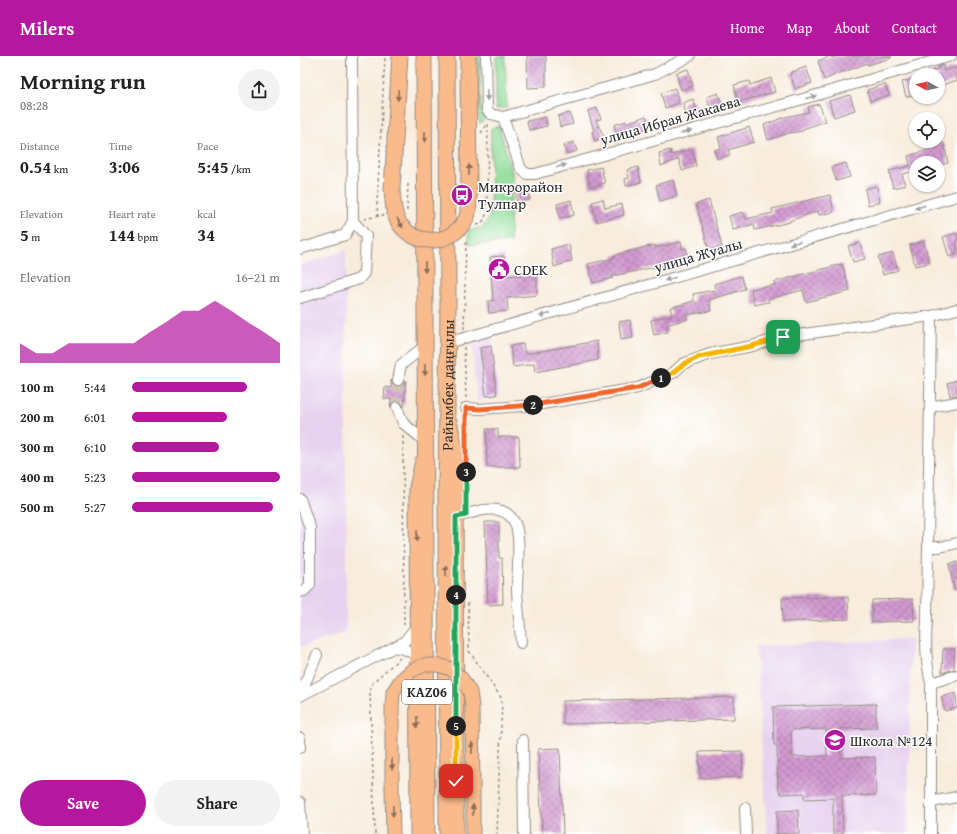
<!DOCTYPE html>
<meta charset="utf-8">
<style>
body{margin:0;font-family:"Gentium Book Plus",serif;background:#f2f2f2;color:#222;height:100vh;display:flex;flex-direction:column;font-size:15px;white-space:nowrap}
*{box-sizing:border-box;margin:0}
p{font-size:13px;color:#767676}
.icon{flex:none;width:22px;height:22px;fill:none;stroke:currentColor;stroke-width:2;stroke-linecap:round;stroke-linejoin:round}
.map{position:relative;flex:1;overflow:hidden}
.side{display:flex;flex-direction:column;background:#fff;width:300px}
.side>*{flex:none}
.needle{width:26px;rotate:278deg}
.fabs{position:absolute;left:609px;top:12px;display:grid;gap:8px}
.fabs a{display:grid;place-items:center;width:36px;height:36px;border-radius:50%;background:#fff;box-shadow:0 1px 3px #0004;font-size:20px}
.pin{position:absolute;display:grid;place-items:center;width:34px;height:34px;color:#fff;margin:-17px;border-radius:8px;box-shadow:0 2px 6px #0006}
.km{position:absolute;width:20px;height:20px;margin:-10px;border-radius:50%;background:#222;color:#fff;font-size:11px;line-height:20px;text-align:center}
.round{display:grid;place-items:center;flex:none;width:42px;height:42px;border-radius:21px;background:#f2f2f2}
.headline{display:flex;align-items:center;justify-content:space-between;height:68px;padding:0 20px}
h1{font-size:22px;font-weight:600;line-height:30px}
.stats{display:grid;grid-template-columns:repeat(3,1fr);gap:6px;height:68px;padding:4px 20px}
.stats div{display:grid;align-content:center}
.stats b{font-size:17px;font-weight:600}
.stats small{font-size:11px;font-weight:400}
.stats p{font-size:11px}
.chart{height:112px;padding:8px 20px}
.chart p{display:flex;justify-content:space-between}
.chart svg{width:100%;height:72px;margin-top:4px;fill:#b5179e;opacity:.7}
.action{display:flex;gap:8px;margin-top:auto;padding:8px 20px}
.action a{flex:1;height:46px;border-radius:24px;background:#b5179e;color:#fff;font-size:16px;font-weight:600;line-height:46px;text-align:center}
.action a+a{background:#f2f2f2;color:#222}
ul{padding:0 20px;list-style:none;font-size:13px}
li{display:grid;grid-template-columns:64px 48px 1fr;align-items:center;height:30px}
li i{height:10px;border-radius:5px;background:#b5179e}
header{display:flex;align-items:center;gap:24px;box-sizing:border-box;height:56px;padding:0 20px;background:#b5179e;color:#fff}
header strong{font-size:19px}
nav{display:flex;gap:22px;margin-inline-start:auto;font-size:14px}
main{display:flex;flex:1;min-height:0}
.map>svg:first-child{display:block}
.built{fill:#e7d2ef}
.grass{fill:#90dc98;stroke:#5e8462}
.building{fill:url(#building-cross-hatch);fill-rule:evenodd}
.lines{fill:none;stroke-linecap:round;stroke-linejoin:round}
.minor-tunnel{stroke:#cfc5b9;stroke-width:10;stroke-dasharray:10 5;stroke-linecap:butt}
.minor-casing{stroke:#928c84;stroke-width:12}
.major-casing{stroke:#928c84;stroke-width:15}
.highway-casing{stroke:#928c84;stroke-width:17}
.path{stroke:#928c84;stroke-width:1.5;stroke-dasharray:3 3;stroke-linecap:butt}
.minor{stroke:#fff;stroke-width:10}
.major{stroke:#fabb8c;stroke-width:13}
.highway{stroke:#fabb8c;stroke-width:15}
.major-bridge-casing{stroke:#928c84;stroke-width:15;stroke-linecap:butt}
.highway-bridge-casing{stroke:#928c84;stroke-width:17;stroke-linecap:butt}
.major-bridge{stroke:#fabb8c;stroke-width:13}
.highway-bridge{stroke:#fabb8c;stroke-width:15}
.oneway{fill:#886c57}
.oneway2{fill:#a0a0a0}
.split-1-casing{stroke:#fff;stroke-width:8}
.split-2-casing{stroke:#fff;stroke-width:8}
.split-3-casing{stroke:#fff;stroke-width:8}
.split-4-casing{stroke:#fff;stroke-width:8}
.split-5-casing{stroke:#fff;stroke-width:8}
.split-6-casing{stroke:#fff;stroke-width:8}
.split-1{stroke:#f5b400;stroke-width:5}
.split-2{stroke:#f0652b;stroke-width:5}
.split-3{stroke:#f0652b;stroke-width:5}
.split-4{stroke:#22a559;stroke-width:5}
.split-5{stroke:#22a559;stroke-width:5}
.split-6{stroke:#f5b400;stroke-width:5}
.labels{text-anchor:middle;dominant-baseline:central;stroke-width:3;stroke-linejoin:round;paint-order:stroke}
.shield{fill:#fff;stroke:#6b6b6b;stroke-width:1}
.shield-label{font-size:14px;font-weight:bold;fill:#2b2b2b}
.street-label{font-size:15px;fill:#2b2b2b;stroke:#fff}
.poi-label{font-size:15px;fill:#2b2b2b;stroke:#fff;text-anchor:start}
</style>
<header>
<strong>Milers</strong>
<nav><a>Home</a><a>Map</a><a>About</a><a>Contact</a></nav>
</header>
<main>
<section class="side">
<div class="headline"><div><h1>Morning run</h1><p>08:28</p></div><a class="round"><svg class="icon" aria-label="share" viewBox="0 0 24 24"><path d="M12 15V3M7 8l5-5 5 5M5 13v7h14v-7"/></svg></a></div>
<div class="stats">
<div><p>Distance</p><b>0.54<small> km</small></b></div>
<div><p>Time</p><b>3:06</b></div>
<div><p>Pace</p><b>5:45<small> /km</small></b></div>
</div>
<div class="stats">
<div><p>Elevation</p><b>5<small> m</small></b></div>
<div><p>Heart rate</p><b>144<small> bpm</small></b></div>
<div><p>kcal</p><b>34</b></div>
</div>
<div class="chart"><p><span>Elevation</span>16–21 m</p>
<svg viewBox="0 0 160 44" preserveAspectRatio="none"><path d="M0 44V32L10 38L20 38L30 32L40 32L50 32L60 32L70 32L80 25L90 19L100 12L110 12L120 6L130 12L140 19L150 25L160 32V44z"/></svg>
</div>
<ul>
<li><b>100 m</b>5:44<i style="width:78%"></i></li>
<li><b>200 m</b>6:01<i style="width:64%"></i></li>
<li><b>300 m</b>6:10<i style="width:59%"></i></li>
<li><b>400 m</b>5:23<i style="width:100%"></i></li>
<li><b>500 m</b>5:27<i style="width:95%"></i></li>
</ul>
<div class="action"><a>Save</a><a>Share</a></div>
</section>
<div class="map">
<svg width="657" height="778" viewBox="0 0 657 778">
<defs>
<pattern id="building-cross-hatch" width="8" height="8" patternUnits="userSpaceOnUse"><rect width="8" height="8" fill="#d39ad1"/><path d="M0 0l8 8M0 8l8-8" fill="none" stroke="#ab7eaa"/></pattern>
</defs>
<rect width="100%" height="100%" fill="#fff"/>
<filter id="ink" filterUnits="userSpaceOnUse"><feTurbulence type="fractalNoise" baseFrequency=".025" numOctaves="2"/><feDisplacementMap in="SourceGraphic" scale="8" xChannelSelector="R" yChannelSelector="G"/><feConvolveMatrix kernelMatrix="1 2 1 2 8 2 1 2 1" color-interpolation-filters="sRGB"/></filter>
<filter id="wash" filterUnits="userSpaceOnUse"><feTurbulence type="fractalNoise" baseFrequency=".012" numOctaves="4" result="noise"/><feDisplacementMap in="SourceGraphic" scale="16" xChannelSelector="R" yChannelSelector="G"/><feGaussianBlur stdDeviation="0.9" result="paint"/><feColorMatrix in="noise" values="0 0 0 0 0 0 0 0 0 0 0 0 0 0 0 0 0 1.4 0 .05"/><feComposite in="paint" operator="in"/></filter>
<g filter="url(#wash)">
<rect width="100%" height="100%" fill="#f8ecdc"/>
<g class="built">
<path d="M46,194V577L0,591V209Z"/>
<path d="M192,282L199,340L177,345L172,289Z"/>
<path d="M611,583L608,778H467L456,590Z"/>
</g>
<g class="grass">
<path d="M177,0H180L181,54L186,62L179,68Z"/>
<path d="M196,0H205L207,52L196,53Z"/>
<path d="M199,70L214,125L211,131L210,186L169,189L168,175L183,171L190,160L191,72Z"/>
</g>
<g id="blocks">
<g class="building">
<path d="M227,0H246V31L228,32Z"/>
<path d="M531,0L532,2L539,0H591V2L568,9L567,7L544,16V15L524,24L518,5Z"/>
<path d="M643,9L644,15L657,11V24L638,31V19H624V17L638,13V11Z"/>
<path d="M506,11L512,27L495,33L490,17Z"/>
<path d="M388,13L393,30L381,34L376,17Z"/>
<path d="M471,22L475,36L438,46L434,29L449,25L450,29Z"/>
<path d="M615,22L616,38L606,41L602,26Z"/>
<path d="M585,28L589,39L570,45L567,34Z"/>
<path d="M375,32L379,47L365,52L361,37Z"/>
<path d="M418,37L423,51L411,56L407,41Z"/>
<path d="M550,39L555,54L534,61L529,45Z"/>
<path d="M393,43L398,58L387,62L383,47Z"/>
<path d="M519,48L526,65L503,73V75L489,77L468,84L464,69L485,61L509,56L508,51Z"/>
<path d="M297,52L301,63L296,64L304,81L295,85L292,76L294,75L288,55Z"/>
<path d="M270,57L273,68L260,71L258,60Z"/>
<path d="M346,60L349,72L335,76V75L318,81L314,69L326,65V67Z"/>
<path d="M245,61L247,70L229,74L227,65Z"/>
<path d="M449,71L454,86L428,94L430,99L417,103L414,94L421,92L418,81Z"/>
<path d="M274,86L277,95L266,98L264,89Z"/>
<path d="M644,87L648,107L638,110V107H616V123H614L612,116L602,118L605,129L593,132L589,115L610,110L608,100L632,93L631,90Z"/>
<path d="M392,93L396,110L382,115L379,103L361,110L359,97L370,94L371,99Z"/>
<path d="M546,107L550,121L536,125L532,111Z"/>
<path d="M301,111L305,127L290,131L287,114Z"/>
<path d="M338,111L341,126L326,130L325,123L329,122L327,114Z"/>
<path d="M373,124L377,140L360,145L356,129Z"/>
<path d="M227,130L230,144L217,146L215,133Z"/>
<path d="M577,130L580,146L568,149L565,133Z"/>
<path d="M530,139L534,156L519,159L518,155L489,165L490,166L455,174L454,168L433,174L429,160L443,156L446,163L473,157L472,153Z"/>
<path d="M303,143L305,152L322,148L324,159L297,166L292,146Z"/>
<path d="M271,144L274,159L260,163L257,148Z"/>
<path d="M409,144L422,191L409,194L396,148Z"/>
<path d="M657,177V198L649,201L643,181Z"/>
<path d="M624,185L629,207L615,210L610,189Z"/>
<path d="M381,186L382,193L386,192L389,204L312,220L313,222L293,227L288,208L314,202L313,200L338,193L355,189V192Z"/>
<path d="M560,187L565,203L553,206L548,190Z"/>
<path d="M269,188L272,205L254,211L251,193Z"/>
<path d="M593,197L598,214L583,219L578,201Z"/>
<path d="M204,200L205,220L237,218V239L207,242L208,255L189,257L188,245H193L190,201Z"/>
<path d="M542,208L550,235L506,246L503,234L468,243L469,246L454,249L451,233L475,229L474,226Z"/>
<path d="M441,220L445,233L409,244L411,255L386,259L387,263L366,269L368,276L354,279L351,264L372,259L370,252L394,245L393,238L415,234L414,228Z"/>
<path d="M330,264L333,282L321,284L319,266Z"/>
<path d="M297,285L298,304L235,316L234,308L213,311L210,290L223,288L225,298Z"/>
<path d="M191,290L197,339L186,340L180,292Z"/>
<path d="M91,324L93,329L97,330L103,329L106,324L104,351L101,346L98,345L92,347L90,351L91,343H84L85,331L91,332Z"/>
<path d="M657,324V339L650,340L647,327Z"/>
<path d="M186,373H198V381H219L220,411H187Z"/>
<path d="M185,466H199V502H202L203,548L188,549Z"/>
<path d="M657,506V533L654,534L649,508Z"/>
<path d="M548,541L549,563L483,566L482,542Z"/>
<path d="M613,543L614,565L572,566V544Z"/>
<path d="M643,593H655L654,613L645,616H642Z"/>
<path d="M656,637L657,652L645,655L641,641Z"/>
<path d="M434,641V663L263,668V645Z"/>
<path d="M576,648V672L540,673L541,702L575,701L576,739L542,740L543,778H533V742L504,743V737L481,738L478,731L477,689H474L473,651ZM526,673L527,700L492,701L491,674Z"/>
<path d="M260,692L263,778H242L238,693Z"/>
<path d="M442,695L443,721L400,722L399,696Z"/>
<path d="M498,754L499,778H477V755Z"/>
</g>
</g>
</g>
<g filter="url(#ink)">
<use href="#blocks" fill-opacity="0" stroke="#928c84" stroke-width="1"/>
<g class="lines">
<path class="minor-tunnel" d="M97,351L98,324"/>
<g class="minor-casing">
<g id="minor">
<path d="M186,0L187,54L191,58L203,61L221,113L227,118H235L503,43L651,0"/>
<path d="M203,61L355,18L390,0"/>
<path d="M0,193L45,179L53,165L52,0"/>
<path d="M0,242L59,223L64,217L66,180L53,165"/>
<path d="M147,287L657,140"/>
<path d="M98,324L101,309L125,290"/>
<path d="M97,351L103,367L126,386"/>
<path d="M630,351L657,346"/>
<path d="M166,352L180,353L236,349L338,332L373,317L383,308L410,298L452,290L483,281L631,260L657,253"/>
<path d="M0,443L10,472V529L4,535L0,536"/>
<path d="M156,461C170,458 188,450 202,455C208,457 214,463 216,470C221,485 217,517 217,534C218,552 220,569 221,587"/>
<path d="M628,491H640L657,487"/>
<path d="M94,591L104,593L117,599"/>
<path d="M631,627L657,619"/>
<path d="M0,639L17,599"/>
<path d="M0,640L104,586L117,570"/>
<path d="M0,682V692"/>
<path d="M223,684L224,778"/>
<path d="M0,746L2,778"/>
<path d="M631,746L657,741"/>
<path d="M445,752L446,778"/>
<path d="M631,778V627C626,607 625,587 627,566L631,260"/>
</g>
</g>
<g class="major-casing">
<g id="major">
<path d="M150,366L156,392L157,778"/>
<path d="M173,731V778"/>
<path d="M92,733L93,778"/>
<path d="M117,778L116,432L122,405"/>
</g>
</g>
<g class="highway-casing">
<g id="highway">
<path d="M124,0L127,778"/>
<path id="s1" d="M147,778L146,442L148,247L147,0"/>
</g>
</g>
<g class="path">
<path d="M181,77L188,67"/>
<path d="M107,155L108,127"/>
<path d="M78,161L77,148L85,0"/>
<path d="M64,163L84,159"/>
<path d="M177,169C183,168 185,162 187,156L188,66"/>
<path d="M164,273L166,183"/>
<path d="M164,291L166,343"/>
<path d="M166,361V385"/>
<path d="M103,380L104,572"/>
<path d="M168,547L169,595L202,643L197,778"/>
<path d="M75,778L70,635L73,626L100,602"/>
</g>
<use href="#minor" class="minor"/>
<use href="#major" class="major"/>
<use href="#highway" class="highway"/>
<g class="major-bridge-casing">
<path id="major-bridge" d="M92,733V652L93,636L101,624L111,615L124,609H138L151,613L162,623L170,636L172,651L173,731"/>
</g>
<g class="highway-bridge-casing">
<path id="highway-bridge" d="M100,0L92,133C93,146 93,161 102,171C121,192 153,187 166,163C169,158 168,150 169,144L168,0"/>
</g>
<use href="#major-bridge" class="major-bridge"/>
<use href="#highway-bridge" class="highway-bridge"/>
</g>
<defs><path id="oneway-solid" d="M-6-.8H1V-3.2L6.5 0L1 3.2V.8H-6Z"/></defs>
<g class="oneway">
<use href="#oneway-solid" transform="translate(98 39) rotate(93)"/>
<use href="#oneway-solid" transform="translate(125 81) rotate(90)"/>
<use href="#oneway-solid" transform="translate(169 114) rotate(-90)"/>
<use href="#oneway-solid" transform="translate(100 167) rotate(59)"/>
<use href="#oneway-solid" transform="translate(125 211) rotate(90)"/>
<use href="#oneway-solid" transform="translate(125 314) rotate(90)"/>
<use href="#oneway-solid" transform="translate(117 480) rotate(90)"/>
<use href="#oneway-solid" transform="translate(146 515) rotate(-90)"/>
<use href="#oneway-solid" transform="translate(117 666) rotate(90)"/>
<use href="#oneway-solid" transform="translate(172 692) rotate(-90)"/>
<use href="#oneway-solid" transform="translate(92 708) rotate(89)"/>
<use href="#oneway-solid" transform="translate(173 754) rotate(-90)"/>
<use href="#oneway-solid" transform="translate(93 755) rotate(89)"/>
</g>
<g class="oneway2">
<use href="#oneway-solid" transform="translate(187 39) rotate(89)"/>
<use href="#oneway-solid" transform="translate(511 41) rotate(-16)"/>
<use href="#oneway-solid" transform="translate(386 76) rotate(-16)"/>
<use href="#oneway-solid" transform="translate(261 110) rotate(-16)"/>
<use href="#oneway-solid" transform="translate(620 151) rotate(164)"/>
<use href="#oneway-solid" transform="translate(495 187) rotate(164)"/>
<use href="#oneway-solid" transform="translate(370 223) rotate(164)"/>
<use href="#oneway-solid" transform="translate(245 259) rotate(164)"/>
</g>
</g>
<g class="lines" filter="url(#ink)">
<g class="split-1-casing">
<path id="split-1" d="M361,322L373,317L384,308L399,301L452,290L483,281"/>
</g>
<g class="split-2-casing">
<path id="split-2" d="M233,349L338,332L361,322"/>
</g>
<g class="split-3-casing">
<path id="split-3" d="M166,416V352L180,353L233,349"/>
</g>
<g class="split-4-casing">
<path id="split-4" d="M156,539V461L166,459V416"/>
</g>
<g class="split-5-casing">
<path id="split-5" d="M156,539V670"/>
</g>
<g class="split-6-casing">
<path id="split-6" d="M156,670V725"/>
</g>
<use href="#split-1" class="split-1"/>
<use href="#split-2" class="split-2"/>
<use href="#split-3" class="split-3"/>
<use href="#split-4" class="split-4"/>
<use href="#split-5" class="split-5"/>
<use href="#split-6" class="split-6"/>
</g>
<defs>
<g id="bus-disc" transform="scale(1.15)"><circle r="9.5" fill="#b5179e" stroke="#fff"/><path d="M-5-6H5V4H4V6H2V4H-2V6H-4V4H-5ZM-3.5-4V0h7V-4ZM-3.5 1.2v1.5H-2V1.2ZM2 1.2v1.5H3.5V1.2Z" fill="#fff"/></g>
<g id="civic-disc" transform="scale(1.15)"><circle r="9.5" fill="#b5179e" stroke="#fff"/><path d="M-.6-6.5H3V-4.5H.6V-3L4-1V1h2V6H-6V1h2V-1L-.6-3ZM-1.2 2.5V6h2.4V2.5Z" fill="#fff"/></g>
<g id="school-disc" transform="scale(1.15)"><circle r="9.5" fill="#b5179e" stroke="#fff"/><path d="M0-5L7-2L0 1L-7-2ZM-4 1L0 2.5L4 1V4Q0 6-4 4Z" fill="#fff"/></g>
</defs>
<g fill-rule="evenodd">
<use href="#bus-disc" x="162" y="139"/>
<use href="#civic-disc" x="199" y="213"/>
<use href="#school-disc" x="535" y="684"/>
</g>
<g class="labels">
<rect class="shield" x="102" y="624" width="50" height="24" rx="3"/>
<g class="shield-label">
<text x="127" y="636">KАZ06</text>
</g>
<g class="street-label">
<text transform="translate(370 64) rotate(-16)">улица Ибрая Жакаева</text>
<text transform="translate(398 199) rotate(-16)">улица Жуалы</text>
<text stroke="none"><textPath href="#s1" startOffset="449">Райымбек даңғылы</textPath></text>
</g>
<g class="poi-label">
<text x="178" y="130">Микрорайон<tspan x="178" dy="17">Тулпар</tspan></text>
<text x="214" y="213">CDEK</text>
<text x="550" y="684">Школа №124</text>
</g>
</g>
</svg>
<div class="fabs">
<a><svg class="needle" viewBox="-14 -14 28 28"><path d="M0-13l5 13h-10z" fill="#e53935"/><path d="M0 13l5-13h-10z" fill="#767676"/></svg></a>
<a><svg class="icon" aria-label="locate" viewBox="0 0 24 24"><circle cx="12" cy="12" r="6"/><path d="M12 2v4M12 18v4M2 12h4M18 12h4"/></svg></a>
<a><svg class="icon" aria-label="layers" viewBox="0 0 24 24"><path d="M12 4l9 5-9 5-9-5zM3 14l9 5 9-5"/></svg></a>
</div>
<div class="pin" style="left:483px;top:281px;background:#1e9e55"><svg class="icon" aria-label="arrive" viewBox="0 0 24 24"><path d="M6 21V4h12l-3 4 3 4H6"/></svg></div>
<div class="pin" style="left:156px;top:725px;background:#d93025"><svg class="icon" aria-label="check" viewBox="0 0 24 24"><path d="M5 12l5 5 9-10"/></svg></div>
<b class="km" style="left:361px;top:322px">1</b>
<b class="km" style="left:233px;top:349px">2</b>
<b class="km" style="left:166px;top:416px">3</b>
<b class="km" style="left:156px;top:539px">4</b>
<b class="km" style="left:156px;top:670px">5</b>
</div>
</main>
